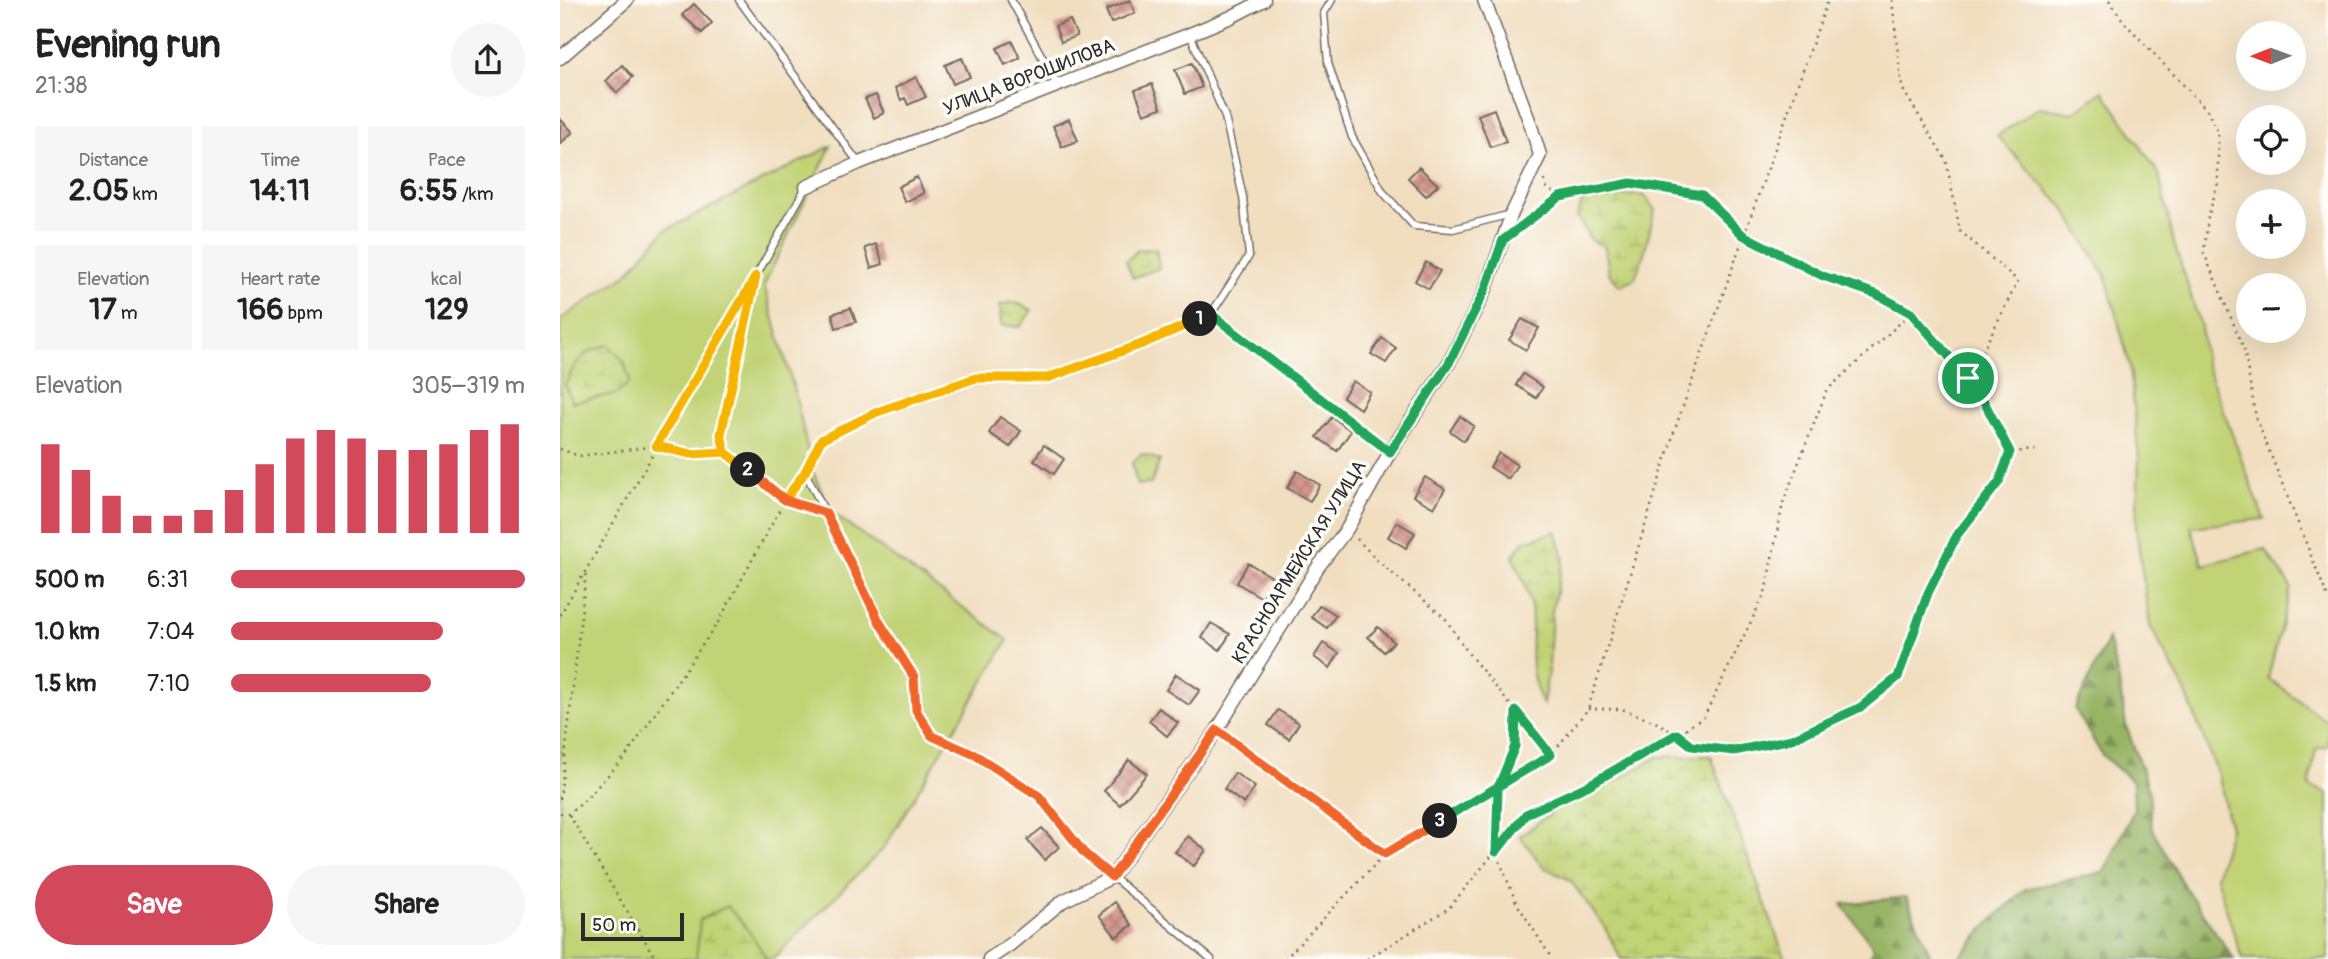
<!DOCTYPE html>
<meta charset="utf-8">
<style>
body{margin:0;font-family:Pangolin,sans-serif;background:#f6f6f6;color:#222;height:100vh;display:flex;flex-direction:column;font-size:26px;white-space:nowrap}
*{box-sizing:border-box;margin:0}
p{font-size:23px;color:#767676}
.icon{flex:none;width:38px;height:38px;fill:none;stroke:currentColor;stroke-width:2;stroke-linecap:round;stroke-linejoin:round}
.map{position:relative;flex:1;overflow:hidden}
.drawer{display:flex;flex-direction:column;background:#fff;width:560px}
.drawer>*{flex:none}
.needle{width:46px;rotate:269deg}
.controls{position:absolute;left:1676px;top:21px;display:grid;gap:14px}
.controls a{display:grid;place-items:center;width:70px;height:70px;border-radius:50%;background:#fff;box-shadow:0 7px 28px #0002;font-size:35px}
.scale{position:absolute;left:21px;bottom:18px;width:103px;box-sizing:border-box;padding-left:7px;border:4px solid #2b2b2b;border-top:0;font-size:19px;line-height:24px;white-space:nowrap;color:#2b2b2b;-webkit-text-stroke:5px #fdfcf7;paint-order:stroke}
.pin{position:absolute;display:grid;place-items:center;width:60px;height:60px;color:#fff;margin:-30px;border:4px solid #fff;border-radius:50%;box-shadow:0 2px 7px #0007}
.km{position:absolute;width:35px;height:35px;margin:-18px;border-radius:50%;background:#222;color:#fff;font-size:19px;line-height:35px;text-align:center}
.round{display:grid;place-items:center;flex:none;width:74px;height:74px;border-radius:37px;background:#f6f6f6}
.head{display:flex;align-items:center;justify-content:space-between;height:119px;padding:0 35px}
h1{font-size:38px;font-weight:700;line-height:52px}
.figures{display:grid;grid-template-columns:repeat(3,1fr);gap:10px;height:119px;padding:7px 35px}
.figures div{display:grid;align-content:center;border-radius:0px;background:#f6f6f6;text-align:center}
.figures b{font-size:30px;font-weight:700}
.figures small{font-size:19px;font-weight:400}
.figures p{font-size:19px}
.chart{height:196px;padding:14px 35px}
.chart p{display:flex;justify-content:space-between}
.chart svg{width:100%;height:126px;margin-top:7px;stroke:#d1495b;stroke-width:6}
.primary-button{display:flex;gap:14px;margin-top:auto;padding:14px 35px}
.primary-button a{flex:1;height:80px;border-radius:42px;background:#d1495b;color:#fff;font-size:28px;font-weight:700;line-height:80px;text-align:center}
.primary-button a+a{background:#f6f6f6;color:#222}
ul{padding:0 35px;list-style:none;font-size:23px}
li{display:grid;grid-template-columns:112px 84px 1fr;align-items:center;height:52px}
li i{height:18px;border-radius:9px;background:#d1495b}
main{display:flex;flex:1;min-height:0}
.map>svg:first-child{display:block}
.green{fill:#c1d375;stroke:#767f50;stroke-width:2}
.forest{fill:url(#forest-firs);stroke:#627048;stroke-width:2}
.wetland{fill:url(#wetland-marsh);stroke:#767f50;stroke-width:2}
.building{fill:url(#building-cross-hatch)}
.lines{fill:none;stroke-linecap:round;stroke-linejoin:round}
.lane-casing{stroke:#706a5f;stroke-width:9}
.street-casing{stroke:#706a5f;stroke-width:15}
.path{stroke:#706a5f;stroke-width:2.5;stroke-dasharray:2 5;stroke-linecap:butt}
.lane{stroke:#fff;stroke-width:6}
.street{stroke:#fff;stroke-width:12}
.split-1-casing{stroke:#fff;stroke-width:14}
.split-2-casing{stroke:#fff;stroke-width:14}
.split-3-casing{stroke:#fff;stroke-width:14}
.split-4-casing{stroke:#fff;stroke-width:14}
.split-1{stroke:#22a559;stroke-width:9}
.split-2{stroke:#f5b400;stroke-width:9}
.split-3{stroke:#f0652b;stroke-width:9}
.split-4{stroke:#22a559;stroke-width:9}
.labels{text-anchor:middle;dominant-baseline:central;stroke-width:7;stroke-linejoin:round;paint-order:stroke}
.street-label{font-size:19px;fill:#2b2b2b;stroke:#fdfcf7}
</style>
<main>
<section class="drawer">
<div class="head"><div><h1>Evening run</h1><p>21:38</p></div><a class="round"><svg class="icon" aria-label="share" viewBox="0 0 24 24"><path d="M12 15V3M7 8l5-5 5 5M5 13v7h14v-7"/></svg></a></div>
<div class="figures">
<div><p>Distance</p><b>2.05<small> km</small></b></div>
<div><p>Time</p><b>14:11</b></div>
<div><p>Pace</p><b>6:55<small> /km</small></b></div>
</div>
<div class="figures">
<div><p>Elevation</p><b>17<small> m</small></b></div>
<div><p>Heart rate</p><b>166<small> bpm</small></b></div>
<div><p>kcal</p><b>129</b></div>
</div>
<div class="chart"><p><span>Elevation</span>305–319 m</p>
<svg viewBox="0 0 160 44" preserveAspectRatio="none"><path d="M5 44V13M15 44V22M25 44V31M35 44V38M45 44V38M55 44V36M65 44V29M75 44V20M85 44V11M95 44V8M105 44V11M115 44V15M125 44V15M135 44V13M145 44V8M155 44V6"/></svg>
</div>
<ul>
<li><b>500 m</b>6:31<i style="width:100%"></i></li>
<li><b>1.0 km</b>7:04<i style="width:72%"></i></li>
<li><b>1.5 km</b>7:10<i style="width:68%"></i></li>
</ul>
<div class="primary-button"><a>Save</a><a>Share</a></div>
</section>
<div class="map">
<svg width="1768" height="959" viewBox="0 0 1768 959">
<defs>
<pattern id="forest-firs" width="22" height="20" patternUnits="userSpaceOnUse" patternTransform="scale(1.75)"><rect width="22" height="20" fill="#98b566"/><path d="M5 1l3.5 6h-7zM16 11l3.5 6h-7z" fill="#7c9354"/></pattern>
<pattern id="wetland-marsh" width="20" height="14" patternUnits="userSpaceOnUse" patternTransform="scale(1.75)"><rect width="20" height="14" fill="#c1d375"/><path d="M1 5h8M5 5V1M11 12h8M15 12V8" fill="none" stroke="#a6b565"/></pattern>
<pattern id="building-cross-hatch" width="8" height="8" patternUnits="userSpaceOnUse" patternTransform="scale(1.75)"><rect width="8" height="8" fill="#d69890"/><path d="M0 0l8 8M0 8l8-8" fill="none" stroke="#ae7c76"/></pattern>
</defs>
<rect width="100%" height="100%" fill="#fdfcf7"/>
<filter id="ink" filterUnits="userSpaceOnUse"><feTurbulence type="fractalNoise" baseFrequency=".0143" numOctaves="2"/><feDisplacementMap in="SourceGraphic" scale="14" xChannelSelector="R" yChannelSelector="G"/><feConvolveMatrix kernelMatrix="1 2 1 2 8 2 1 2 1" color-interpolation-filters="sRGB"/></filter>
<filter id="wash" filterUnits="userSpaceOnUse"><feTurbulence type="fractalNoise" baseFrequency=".00686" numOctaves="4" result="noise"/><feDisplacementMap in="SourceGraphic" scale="28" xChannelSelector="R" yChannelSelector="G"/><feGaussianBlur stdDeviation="1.57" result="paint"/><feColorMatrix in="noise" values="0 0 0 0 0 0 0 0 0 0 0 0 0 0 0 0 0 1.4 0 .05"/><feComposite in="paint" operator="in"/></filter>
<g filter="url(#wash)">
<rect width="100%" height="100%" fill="#f1debf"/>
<g class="green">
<path d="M1543,91L1599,174L1614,243L1641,327L1645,362L1704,519L1631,527L1643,565L1705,549L1731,587L1708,678L1768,722V746L1756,749L1749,786L1768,793V959H1682L1656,877L1670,829L1659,777L1625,691L1590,626L1576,529L1579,460L1570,366L1546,277L1505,209L1437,136L1479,107L1513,113Z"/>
<path d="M271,146L204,285L235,393L252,470L271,512L448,640L324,848L213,959H0V320L67,274L104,231Z"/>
</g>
<g class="forest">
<path d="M1548,639L1558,677L1566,725L1589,790L1592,828L1622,883L1674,959H1397L1426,926L1465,889L1544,872L1574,810L1573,782L1542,755L1515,709Z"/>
<path d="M1346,897L1372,959H1308L1314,948L1282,904Z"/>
</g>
<g class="wetland">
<path d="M1084,195L1095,210L1083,257L1075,278L1060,286L1049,273L1045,247L1031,240L1017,217L1023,198Z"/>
<path d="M596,249L599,268L573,278L566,261L578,250Z"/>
<path d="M454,302L472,310L460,327L441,325L440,305Z"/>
<path d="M48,345L64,361L70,382L57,394L12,402L5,385C15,361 23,351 48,345Z"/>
<path d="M582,454L600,460L591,484L577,485L572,463Z"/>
<path d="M996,531L1004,557L992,611L989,666L983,704C964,667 975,645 971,608C968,589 960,573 953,556L963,542Z"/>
<path d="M1151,756L1225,959H1061L1045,928L1010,880L983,867L960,836L1006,802L1048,785L1098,757Z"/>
<path d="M167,906L189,931L207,959H136L140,920Z"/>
</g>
<g id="blocks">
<g class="building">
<path d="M570,0L575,13L551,23L546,10Z"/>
<path d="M134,4L152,23L142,33L122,15Z"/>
<path d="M510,20L517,36L501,42L495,26Z"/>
<path d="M452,41L460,58L445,65L437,48Z"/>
<path d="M402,58L410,77L393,84L385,65Z"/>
<path d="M632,63L642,87L625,94L615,70Z"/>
<path d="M62,65L73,77L57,93L46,81Z"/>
<path d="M356,77L366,97L348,105L345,98L341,100L335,88Z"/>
<path d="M592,84L601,108L584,114L575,90Z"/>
<path d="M316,95L324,113L314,118L305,99Z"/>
<path d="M934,109L946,142L930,147L918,115Z"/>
<path d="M0,119L13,132L0,144Z"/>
<path d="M509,119L518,141L502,147L493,126Z"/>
<path d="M859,167L878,185L866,196L848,178Z"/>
<path d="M357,177L364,193L345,202L338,187Z"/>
<path d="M316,244L323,264L311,268L305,248Z"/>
<path d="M866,262L880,271L869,289L855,281Z"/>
<path d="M291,308L296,322L276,328L272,314Z"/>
<path d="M962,319L979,328L966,350L949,340Z"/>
<path d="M822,338L836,348L826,363L811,354Z"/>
<path d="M963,374L983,387L976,398L956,385Z"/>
<path d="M793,381L810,392L800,409L783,397Z"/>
<path d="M900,416L914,426L904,441L890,431Z"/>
<path d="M440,417L461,431L450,447L429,433Z"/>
<path d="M772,417L791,431L777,451L757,437Z"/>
<path d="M484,445L504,459L494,474L474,460Z"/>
<path d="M939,453L957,465L948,479L930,467Z"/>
<path d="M737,471L760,485L750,501L727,488Z"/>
<path d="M865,477L885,489L874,508L853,496Z"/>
<path d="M837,522L855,533L846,548L828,537Z"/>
<path d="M688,563L714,578L702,598L677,583Z"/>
<path d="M760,605L776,615L767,628L751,617Z"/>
<path d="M651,623L670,634L660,650L642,638Z"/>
<path d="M818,627L834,642L824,652L808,637Z"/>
<path d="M763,643L779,653L770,668L754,657Z"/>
<path d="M616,674L640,690L629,705L606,690Z"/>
<path d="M599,708L618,723L607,736L589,721Z"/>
<path d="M718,710L739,723L729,739L708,725Z"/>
<path d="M569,760L587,774L560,805L544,791Z"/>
<path d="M675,773L695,787L684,804L664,789Z"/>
<path d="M482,828L499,847L485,860L467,840Z"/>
<path d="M628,836L646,850L634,866L615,852Z"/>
<path d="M555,902L572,925L556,937L539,915Z"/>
</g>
</g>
</g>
<g filter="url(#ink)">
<use href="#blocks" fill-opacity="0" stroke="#706a5f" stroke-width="2"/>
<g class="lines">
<g class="lane-casing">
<g id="lane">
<path d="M179,0L298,162"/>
<path d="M451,0L498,86"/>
<path d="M772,0L764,13L768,63L792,137L823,192L854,226L893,229L951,214"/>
<path d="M630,34L665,117L683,197L689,256L651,314L582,344L487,378H416L317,412L262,440L245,472L320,623L354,677L356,710L372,736L415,755L479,796L524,853L651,959"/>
<path d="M196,276L246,187"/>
<path d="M651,314L830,452"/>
</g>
</g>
<g class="street-casing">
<g id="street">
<path d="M0,58L67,0"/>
<path d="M246,187L299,163L630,34L671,17L704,0"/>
<path d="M429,959L451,944L503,901L552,877L657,730L758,567L787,529L830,452L889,363L925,291L952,213L980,155L970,123L924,0"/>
</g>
</g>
<g class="path">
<path d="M1332,0L1342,88L1386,160L1400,231L1458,281L1409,378"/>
<path d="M1549,0L1564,22L1647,110L1658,132V183L1648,217L1644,253L1684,349L1696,418L1768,598"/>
<path d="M984,180L986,187L1000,197"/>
<path d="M962,225L1000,197L1071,183L1142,195L1183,235L1263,276L1316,294L1351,313L1417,388L1450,452L1477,450"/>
<path d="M0,449L19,456L96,446L131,454L165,452L225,500L239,480"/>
<path d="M165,450L161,434L194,286"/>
<path d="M797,539L818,561L885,618L909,654L990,754"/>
<path d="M0,615L191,285"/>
<path d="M1028,709H1062L1100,724L1132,746L1174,751L1232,739L1301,707L1338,677L1368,593L1397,535L1439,482L1450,453"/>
<path d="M956,711L955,746L938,788L936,852L956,902L992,959"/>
<path d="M668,738L825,854"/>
<path d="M0,799L26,573"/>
<path d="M0,813L8,814L22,803L66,756L159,621L225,500L252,509"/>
<path d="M9,815L96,959"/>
<path d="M725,959L825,854L991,755L1028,709L1116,426L1268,0"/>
<path d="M807,959L889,908L966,814L1026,786L1094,749L1144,717L1205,593L1223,503L1267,390L1351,313"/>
</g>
<use href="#lane" class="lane"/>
<use href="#street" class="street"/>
</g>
</g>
<g class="lines" filter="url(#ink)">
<g class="split-1-casing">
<path id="split-1" d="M640,319L651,314L830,452L889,363L925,290L943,240L1000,197L1071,183L1142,195L1183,235L1263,276L1316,294L1351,313L1408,378"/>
</g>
<g class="split-2-casing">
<path id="split-2" d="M188,470L165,452L131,454L96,446L196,276L161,434L165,452L225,500L245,472L261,440L317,412L416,378H487L582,344L640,319"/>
</g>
<g class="split-3-casing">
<path id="split-3" d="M188,470L225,500L266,513L320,623L354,677L356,710L372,736L415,755L479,796L524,853L552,877L657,730L825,854L880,821"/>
</g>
<g class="split-4-casing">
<path id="split-4" d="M880,821L991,755L956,711L955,746L938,788L936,852L966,814L1027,786L1117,734L1132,746L1174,751L1232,739L1301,707L1338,677L1368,593L1397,535L1439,482L1450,452L1417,388L1408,378"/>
</g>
<use href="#split-1" class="split-1"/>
<use href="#split-2" class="split-2"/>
<use href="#split-3" class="split-3"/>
<use href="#split-4" class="split-4"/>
</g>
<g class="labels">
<g class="street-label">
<text transform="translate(469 77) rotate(-21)">УЛИЦА ВОРОШИЛОВА</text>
<text transform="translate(739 562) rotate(-58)">КРАСНОАРМЕЙСКАЯ УЛИЦА</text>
</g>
</g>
</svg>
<div class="controls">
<a><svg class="needle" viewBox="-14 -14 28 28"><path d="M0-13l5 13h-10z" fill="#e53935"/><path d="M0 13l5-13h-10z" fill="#767676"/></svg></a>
<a><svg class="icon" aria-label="locate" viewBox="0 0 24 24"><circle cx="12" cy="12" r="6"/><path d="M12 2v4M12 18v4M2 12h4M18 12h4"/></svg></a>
<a>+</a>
<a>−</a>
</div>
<div class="scale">50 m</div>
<div class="pin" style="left:1408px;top:378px;background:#1e9e55"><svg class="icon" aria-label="arrive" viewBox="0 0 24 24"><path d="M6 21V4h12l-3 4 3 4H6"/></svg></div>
<b class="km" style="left:640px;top:319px">1</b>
<b class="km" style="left:188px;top:470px">2</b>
<b class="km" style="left:880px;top:821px">3</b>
</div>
</main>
